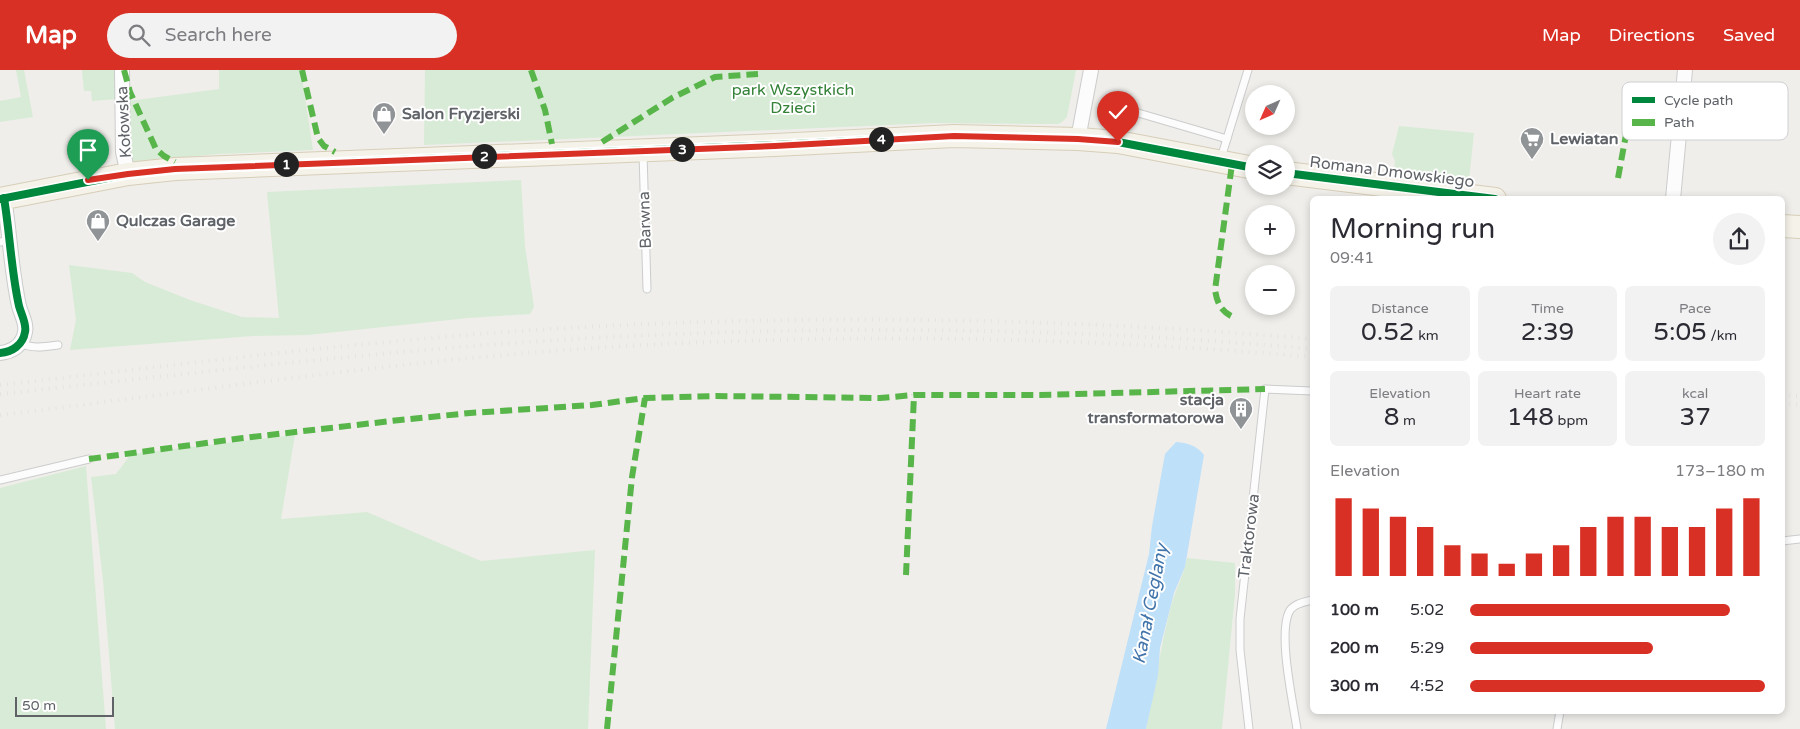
<!DOCTYPE html>
<meta charset="utf-8">
<style>
body{margin:0;font-family:"Varela Round",sans-serif;background:#f2f2f3;color:#2b2b33;height:100vh;display:flex;flex-direction:column;font-size:19px;white-space:nowrap}
*{box-sizing:border-box;margin:0}
p{font-size:16px;color:#7c7c81}
.icon{flex:none;width:28px;height:28px;fill:none;stroke:currentColor;stroke-width:2;stroke-linecap:round;stroke-linejoin:round}
.map{position:relative;flex:1;overflow:hidden}
.details{position:absolute;left:1310px;top:126px;width:475px;height:518px;display:flex;flex-direction:column;background:#fff;border-radius:8px;box-shadow:0 2px 8px #0003}
.details>*{flex:none}
.needle{width:32px;rotate:225deg}
.tools{position:absolute;left:1245px;top:15px;display:grid;gap:10px}
.tools a{display:grid;place-items:center;width:50px;height:50px;border-radius:50%;background:#fff;box-shadow:0 2px 8px #0003;font-size:25px}
.scale{position:absolute;left:15px;bottom:12px;width:99px;box-sizing:border-box;padding-left:5px;border:2px solid #5f6368;border-top:0;font-size:14px;line-height:18px;white-space:nowrap;color:#5f6368;-webkit-text-stroke:4px #fff;paint-order:stroke}
.pin{position:absolute;display:grid;place-items:center;width:42px;height:42px;color:#fff;margin:-51px -21px;border-radius:50% 50% 50% 0;rotate:-45deg;box-shadow:0 0 5px #0007}
.pin .icon{rotate:45deg}
.km{position:absolute;width:25px;height:25px;margin:-12px;border-radius:50%;background:#222;color:#fff;font-size:14px;line-height:25px;text-align:center}
.round{display:grid;place-items:center;flex:none;width:52px;height:52px;border-radius:26px;background:#f2f2f3}
.summary{display:flex;align-items:center;justify-content:space-between;height:85px;padding:0 20px}
h1{font-size:28px;font-weight:600;line-height:38px}
.figures{display:grid;grid-template-columns:repeat(3,1fr);gap:8px;height:85px;padding:5px 20px}
.figures div{display:grid;align-content:center;border-radius:8px;background:#f2f2f3;text-align:center}
.figures b{font-size:25px;font-weight:600}
.figures small{font-size:14px;font-weight:400}
.figures p{font-size:14px}
.chart{height:140px;padding:10px 20px}
.chart p{display:flex;justify-content:space-between}
.chart svg{width:100%;height:90px;margin-top:5px;stroke:#d93025;stroke-width:6}
ul{padding:0 20px;list-style:none;font-size:16px}
li{display:grid;grid-template-columns:80px 60px 1fr;align-items:center;height:38px}
li i{height:12px;border-radius:6px;background:#d93025}
header{display:flex;align-items:center;gap:30px;box-sizing:border-box;height:70px;padding:0 25px;background:#d93025;color:#fff}
header strong{font-size:24px}
nav{display:flex;gap:28px;margin-inline-start:auto;font-size:18px}
.search{width:350px;height:45px;background:#f2f2f3;display:flex;align-items:center;gap:12px;box-sizing:border-box;padding:0 18px;border-radius:28px;color:#7c7c81;font-size:19px}
.map>svg:first-child{display:block}
.green{fill:#d8ebd6}
.water{fill:#bfe0f9}
.lines{fill:none;stroke-linecap:round;stroke-linejoin:round}
.lane-casing{stroke:#cbcccc;stroke-width:9}
.street-casing{stroke:#cbcccc;stroke-width:16}
.primary-casing{stroke:#d7ceb8;stroke-width:24}
.lane{stroke:#fdfcfc;stroke-width:7}
.street{stroke:#fdfcfc;stroke-width:14}
.primary{stroke:#f4f2e9;stroke-width:22}
.rail{stroke:#e4e4e4;stroke-width:4;stroke-dasharray:1 6;stroke-linecap:butt}
.quiet{stroke:#58b549;stroke-width:6;stroke-dasharray:12 6;stroke-linecap:butt}
.cycleway-casing{stroke:#fff;stroke-width:11}
.cycleway{stroke:#00873e;stroke-width:8}
.route-casing{stroke:#fff;stroke-width:10}
.route{stroke:#d93025;stroke-width:6}
.labels{text-anchor:middle;dominant-baseline:central;stroke-width:4;stroke-linejoin:round;paint-order:stroke}
.park-label{font-size:16px;fill:#348238;stroke:#fff}
.poi-label{font-size:16px;font-weight:bold;fill:#5f6368;stroke:#fff;text-anchor:start}
.street-label{font-size:16px;fill:#5f6368;stroke:#fff}
.water-label{font-size:18px;font-style:italic;fill:#4174aa;stroke:#fff}
.key{fill:#fff;stroke:#cfd0d2;stroke-width:1}
.key-label{font-size:14px;fill:#5f6368}
</style>
<header>
<strong>Map</strong>
<div class="search"><svg class="icon" aria-label="search" viewBox="0 0 24 24"><circle cx="10" cy="10" r="6"/><path d="M15 15l6 6"/></svg>Search here</div>
<nav><a>Map</a><a>Directions</a><a>Saved</a></nav>
</header>
<div class="map">
<svg width="1800" height="659" viewBox="0 0 1800 659">
<rect width="100%" height="100%" fill="#efeeea"/>
<g class="green">
<path d="M16,0H24L33,47L0,52V31L21,27Z"/>
<path d="M82,0H116L118,29L92,31L91,21H84Z"/>
<path d="M219,0H303L302,7L313,80L218,84L131,92L129,64V31L219,19Z"/>
<path d="M425,0H1076L1067,47L1062,52L1058,54L934,53L424,75Z"/>
<path d="M1399,56L1474,63L1469,110L1394,102L1395,91L1392,84Z"/>
<path d="M521,110L525,176L534,237L530,244L468,248L308,265L253,266L70,280L76,250L69,195L132,203L145,212L190,230L242,247L279,248L267,122Z"/>
<path d="M295,365L281,449L367,442L481,491L595,480L588,659H115L103,510L91,407L116,404L131,384Z"/>
<path d="M86,396L106,659H0V418Z"/>
<path d="M1187,488L1235,493V524L1222,659H1146C1155,619 1160,579 1170,540C1174,522 1184,506 1187,488Z"/>
</g>
<path class="water" d="M1176,372C1188,373 1196,375 1204,385L1185,497L1174,523L1160,578L1158,605L1146,659H1106L1149,484L1152,456L1165,384Z"/>
<g class="lines">
<g class="lane-casing">
<g id="lane">
<path d="M1111,35L1227,69"/>
<path d="M643,83L647,219"/>
<path d="M1221,88L1248,0"/>
<path d="M0,172L10,170"/>
<path d="M20,273C33,279 44,277 58,275"/>
<path d="M0,410L89,389"/>
<path d="M1782,471L1800,469"/>
<path d="M1249,659L1240,580V549L1265,319L1312,321"/>
<path d="M1297,659C1293,632 1278,565 1289,542C1293,534 1304,532 1312,530"/>
<path d="M1557,659L1560,641"/>
</g>
</g>
<g class="street-casing">
<g id="street">
<path d="M122,0L123,82L128,104"/>
<path d="M1078,69L1091,0"/>
<path d="M1673,129L1685,0"/>
<path d="M0,283C12,282 23,275 25,262C27,254 21,244 19,236C11,200 10,164 4,128"/>
</g>
</g>
<g class="primary-casing">
<g id="primary">
<path d="M1286,103L1495,129"/>
<path d="M0,129L128,104L175,99L775,75L954,66L1078,69L1118,72L1254,98"/>
<path d="M1782,156L1800,157"/>
</g>
</g>
<use href="#lane" class="lane"/>
<use href="#street" class="street"/>
<use href="#primary" class="primary"/>
<g class="rail">
<path d="M0,315C169,296 337,274 506,262C775,243 1045,246 1312,269"/>
<path d="M0,324C197,303 394,279 592,268C832,255 1073,257 1312,279"/>
<path d="M1782,325L1800,326"/>
<path d="M1782,333L1800,335"/>
<path d="M0,345C184,323 367,295 552,281C805,262 1060,265 1312,287"/>
</g>
<g class="quiet">
<path d="M124,0L130,22L156,79L164,86L175,92"/>
<path d="M302,0L318,68L324,76L335,82"/>
<path d="M531,0L545,40L552,74"/>
<path d="M602,72L672,28L715,7L758,4"/>
<path d="M1618,108L1630,43L1640,15"/>
<path d="M1231,246C1220,240 1217,232 1215,220L1232,94"/>
<path d="M89,389L243,368L400,350L470,343L592,335L645,328L716,326L880,328L914,325H1040L1265,319"/>
<path d="M906,505L914,325"/>
<path d="M607,659L632,407L645,328"/>
</g>
<g class="cycleway-casing">
<g id="cycleway">
<path d="M1286,103L1495,129"/>
<path d="M0,129L128,104L175,99L775,75L954,66L1078,69L1118,72L1254,98"/>
<path d="M0,283C12,282 23,275 25,262C27,254 21,244 19,236C11,200 10,164 4,128"/>
</g>
</g>
<use href="#cycleway" class="cycleway"/>
</g>
<g class="lines">
<g class="route-casing">
<path id="route" d="M88,110L128,104L175,99L775,76L954,66L1078,69L1118,72"/>
</g>
<use href="#route" class="route"/>
</g>
<defs>
<g id="shop-pin" transform="scale(1.25)"><path d="M0 17L-7.5 6A9.5 9.5 0 1 1 7.5 6Z" fill="#919496" stroke="#fff"/><path d="M-5-2.5h2.3a2.7 3.5 0 0 1 5.4 0H5L5.5 6h-11ZM-1.5-2.5h3a1.5 2.3 0 0 0-3 0Z" fill="#fff"/></g>
<g id="supermarket-pin" transform="scale(1.25)"><path d="M0 17L-7.5 6A9.5 9.5 0 1 1 7.5 6Z" fill="#919496" stroke="#fff"/><path d="M-6-5.5h2.5l.6 2H6L4.5 2H-2.5L-4.4-4H-6ZM-1.5 3.2a1.3 1.3 0 1 0 .1 0ZM3 3.2a1.3 1.3 0 1 0 .1 0Z" fill="#fff"/></g>
<g id="building-pin" transform="scale(1.25)"><path d="M0 17L-7.5 6A9.5 9.5 0 1 1 7.5 6Z" fill="#919496" stroke="#fff"/><path d="M-4-6H4V6H1V3H-1V6H-4ZM-2.5-4.3h1.7v1.8h-1.7ZM.8-4.3h1.7v1.8H.8ZM-2.5-1h1.7V.8h-1.7ZM.8-1h1.7V.8H.8Z" fill="#fff"/></g>
</defs>
<g fill-rule="evenodd">
<use href="#shop-pin" x="384" y="44"/>
<use href="#supermarket-pin" x="1532" y="69"/>
<use href="#shop-pin" x="98" y="151"/>
<use href="#building-pin" x="1241" y="339"/>
</g>
<g class="labels">
<g class="park-label">
<text x="793" y="20">park Wszystkich<tspan x="793" dy="18">Dzieci</tspan></text>
</g>
<g class="poi-label">
<text x="402" y="44">Salon Fryzjerski</text>
<text x="1550" y="69">Lewiatan</text>
<text x="116" y="151">Qulczas Garage</text>
<text x="1224" y="330" text-anchor="end">stacja<tspan x="1224" dy="18">transformatorowa</tspan></text>
</g>
<g class="street-label">
<text transform="translate(124 52) rotate(-93)">Kołowska</text>
<text transform="translate(1392 102) rotate(7)">Romana Dmowskiego</text>
<text transform="translate(645 150) rotate(-92)">Barwna</text>
<text transform="translate(1249 466) rotate(-83)">Traktorowa</text>
</g>
<g class="water-label">
<text transform="translate(1150 534) rotate(-79)">Kanał Ceglany</text>
</g>
</g>
<rect x="1622" y="12" width="166" height="58" rx="8" class="key"/>
<rect x="1632" y="27" width="23" height="6" fill="#00873e"/>
<rect x="1632" y="49" width="23" height="7" fill="#58b549"/>
<g class="key-label">
<text x="1664" y="35">Cycle path</text>
<text x="1664" y="57">Path</text>
</g>
</svg>
<div class="tools">
<a><svg class="needle" viewBox="-14 -14 28 28"><path d="M0-13l5 13h-10z" fill="#e53935"/><path d="M0 13l5-13h-10z" fill="#7c7c81"/></svg></a>
<a><svg class="icon" aria-label="layers" viewBox="0 0 24 24"><path d="M12 4l9 5-9 5-9-5zM3 14l9 5 9-5"/></svg></a>
<a>+</a>
<a>−</a>
</div>
<div class="scale">50 m</div>
<div class="pin" style="left:88px;top:110px;background:#1e9e55"><svg class="icon" aria-label="arrive" viewBox="0 0 24 24"><path d="M6 21V4h12l-3 4 3 4H6"/></svg></div>
<div class="pin" style="left:1118px;top:72px;background:#d93025"><svg class="icon" aria-label="check" viewBox="0 0 24 24"><path d="M5 12l5 5 9-10"/></svg></div>
<b class="km" style="left:286px;top:94px">1</b>
<b class="km" style="left:484px;top:86px">2</b>
<b class="km" style="left:682px;top:79px">3</b>
<b class="km" style="left:881px;top:69px">4</b>
<section class="details">
<div class="summary"><div><h1>Morning run</h1><p>09:41</p></div><a class="round"><svg class="icon" aria-label="share" viewBox="0 0 24 24"><path d="M12 15V3M7 8l5-5 5 5M5 13v7h14v-7"/></svg></a></div>
<div class="figures">
<div><p>Distance</p><b>0.52<small> km</small></b></div>
<div><p>Time</p><b>2:39</b></div>
<div><p>Pace</p><b>5:05<small> /km</small></b></div>
</div>
<div class="figures">
<div><p>Elevation</p><b>8<small> m</small></b></div>
<div><p>Heart rate</p><b>148<small> bpm</small></b></div>
<div><p>kcal</p><b>37</b></div>
</div>
<div class="chart"><p><span>Elevation</span>173–180 m</p>
<svg viewBox="0 0 160 44" preserveAspectRatio="none"><path d="M5 44V6M15 44V11M25 44V15M35 44V20M45 44V29M55 44V33M65 44V38M75 44V33M85 44V29M95 44V20M105 44V15M115 44V15M125 44V20M135 44V20M145 44V11M155 44V6"/></svg>
</div>
<ul>
<li><b>100 m</b>5:02<i style="width:88%"></i></li>
<li><b>200 m</b>5:29<i style="width:62%"></i></li>
<li><b>300 m</b>4:52<i style="width:100%"></i></li>
</ul>
</section>
</div>
